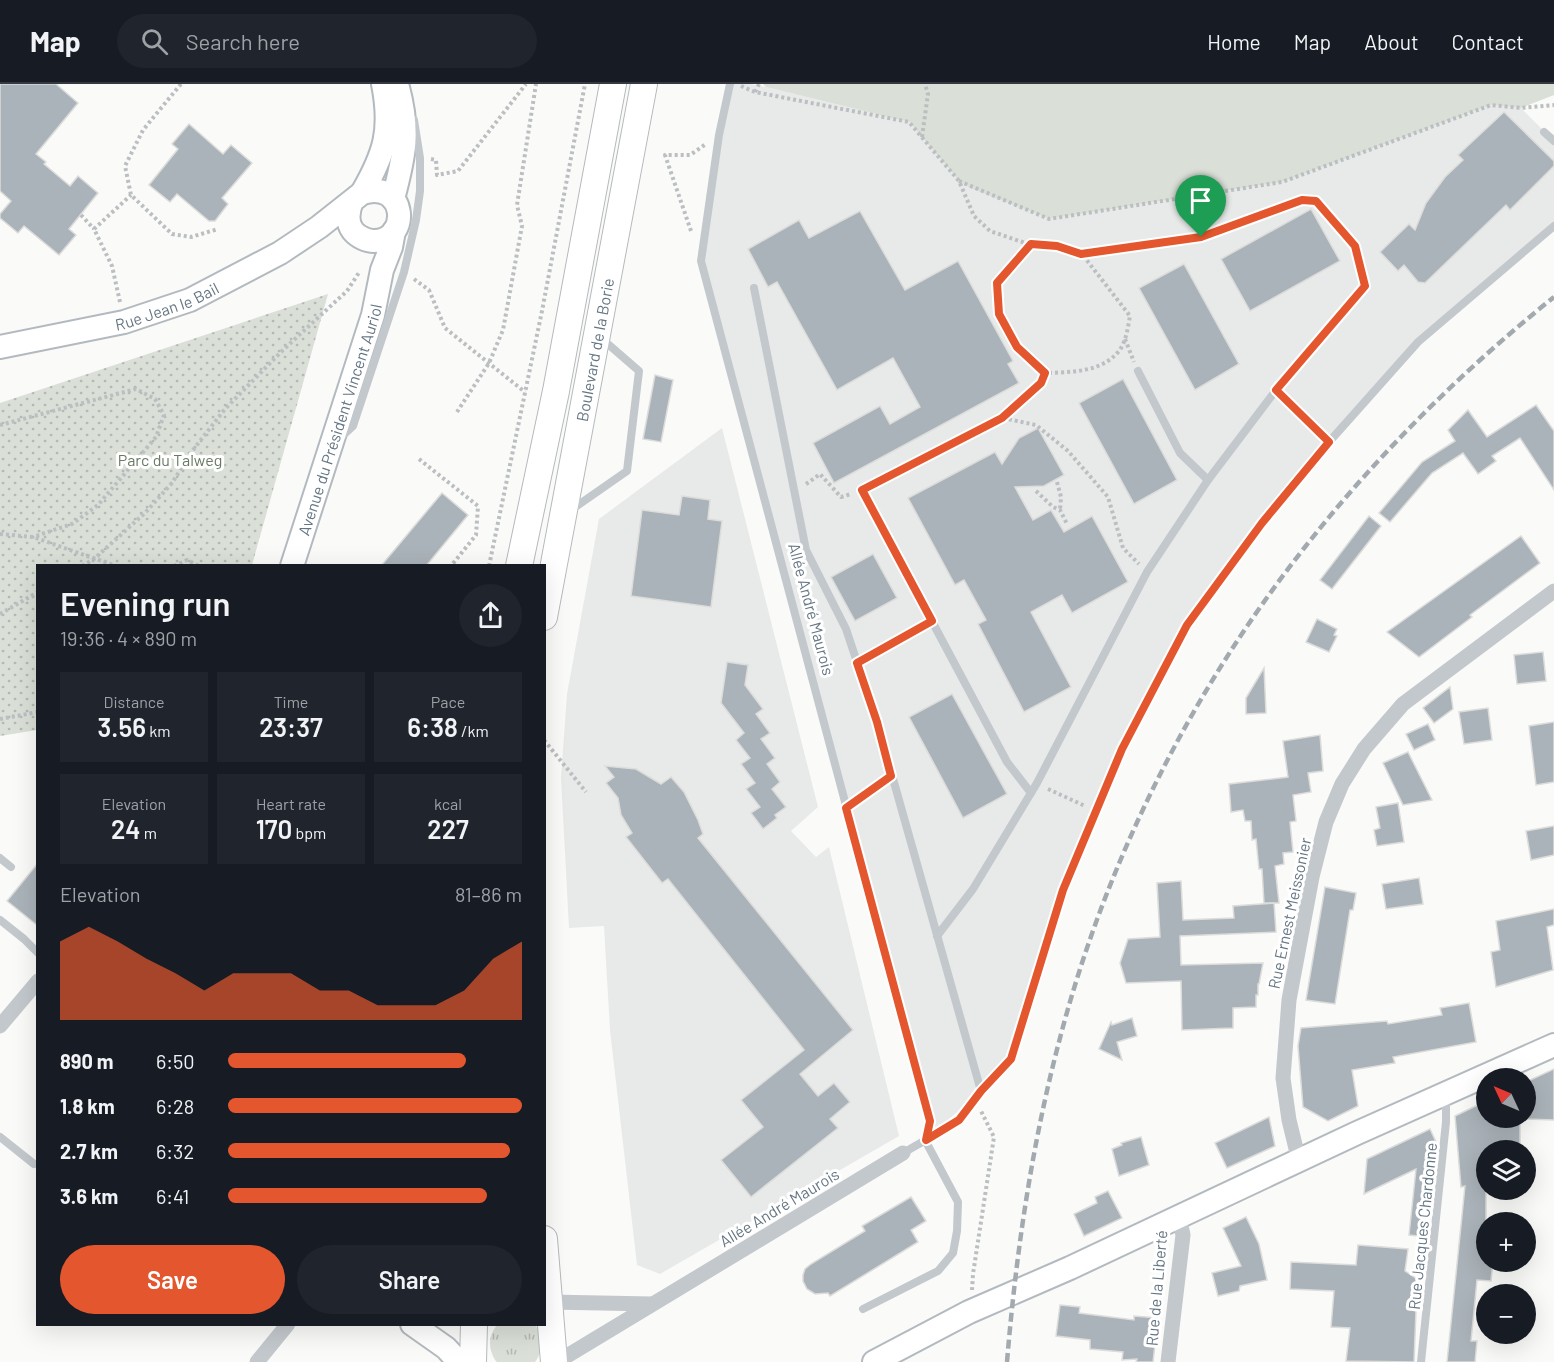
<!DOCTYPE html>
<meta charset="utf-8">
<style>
body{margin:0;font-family:Barlow,sans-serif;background:#20242c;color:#f1f3f6;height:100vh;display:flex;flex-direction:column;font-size:22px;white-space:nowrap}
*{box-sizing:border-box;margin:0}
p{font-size:20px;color:#9ea1a6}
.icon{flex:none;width:33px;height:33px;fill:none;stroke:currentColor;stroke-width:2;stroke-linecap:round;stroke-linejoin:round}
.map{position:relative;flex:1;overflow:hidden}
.sheet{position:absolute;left:36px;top:480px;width:510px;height:762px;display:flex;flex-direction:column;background:#171b24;border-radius:0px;box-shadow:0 6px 24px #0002}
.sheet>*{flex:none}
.needle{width:39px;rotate:314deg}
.buttons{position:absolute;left:1476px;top:984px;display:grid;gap:12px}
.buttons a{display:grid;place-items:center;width:60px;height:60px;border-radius:50%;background:#171b24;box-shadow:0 6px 24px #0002;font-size:30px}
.pin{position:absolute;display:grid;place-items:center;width:51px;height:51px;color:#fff;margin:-62px -26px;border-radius:50% 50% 50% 0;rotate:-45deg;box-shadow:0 0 6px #0007}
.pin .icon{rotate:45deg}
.round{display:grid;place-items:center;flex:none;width:63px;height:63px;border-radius:32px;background:#20242c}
.headline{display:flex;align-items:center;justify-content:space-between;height:102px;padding:0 24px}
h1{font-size:33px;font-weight:600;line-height:45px}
.figures{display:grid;grid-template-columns:repeat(3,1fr);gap:9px;height:102px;padding:6px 24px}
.figures div{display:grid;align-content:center;border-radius:0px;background:#20242c;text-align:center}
.figures b{font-size:26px;font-weight:600}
.figures small{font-size:16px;font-weight:400}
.figures p{font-size:16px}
.chart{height:168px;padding:12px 24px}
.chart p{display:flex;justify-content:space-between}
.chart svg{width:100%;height:108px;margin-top:6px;fill:#e4572e;opacity:.7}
.primary-button{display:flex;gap:12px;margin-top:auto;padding:12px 24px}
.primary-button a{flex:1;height:69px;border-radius:36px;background:#e4572e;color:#fff;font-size:24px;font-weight:600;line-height:69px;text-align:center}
.primary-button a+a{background:#20242c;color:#f1f3f6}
ul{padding:0 24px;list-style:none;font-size:20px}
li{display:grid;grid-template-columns:96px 72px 1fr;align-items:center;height:45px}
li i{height:15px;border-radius:8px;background:#e4572e}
header{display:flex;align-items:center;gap:36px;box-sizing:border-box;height:84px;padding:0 30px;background:#171b24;border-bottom:2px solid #363941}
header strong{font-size:28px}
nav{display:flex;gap:33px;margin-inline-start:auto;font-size:21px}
.search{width:420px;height:54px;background:#20242c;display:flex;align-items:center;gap:15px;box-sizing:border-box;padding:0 21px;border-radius:33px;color:#9ea1a6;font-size:22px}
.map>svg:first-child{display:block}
.built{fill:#e8e9e9}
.grass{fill:url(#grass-tufts)}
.park{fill:url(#park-dots)}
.pitch{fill:#dadfd7}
.building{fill:#aab3b9;stroke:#dcdcda;stroke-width:1.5}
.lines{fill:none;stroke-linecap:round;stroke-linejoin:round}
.secondary-casing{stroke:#b3babf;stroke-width:26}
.primary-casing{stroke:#b5babe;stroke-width:28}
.path{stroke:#bbbfc2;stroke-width:4;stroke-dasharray:3 3;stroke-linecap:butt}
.lane{stroke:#c3c8cc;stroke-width:8}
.street{stroke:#c3c8cc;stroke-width:15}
.secondary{stroke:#fff;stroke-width:22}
.primary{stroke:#fff;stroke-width:26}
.rail{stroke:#a2aab0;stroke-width:4.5;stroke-dasharray:9 4.5;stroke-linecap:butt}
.route-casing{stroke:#fff;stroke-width:12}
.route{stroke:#e4572e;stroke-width:8}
.labels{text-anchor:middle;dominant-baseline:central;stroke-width:6;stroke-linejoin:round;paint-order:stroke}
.street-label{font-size:16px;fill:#657683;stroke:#fff}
.park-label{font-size:16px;fill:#687a64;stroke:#fff}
</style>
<header>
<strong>Map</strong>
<div class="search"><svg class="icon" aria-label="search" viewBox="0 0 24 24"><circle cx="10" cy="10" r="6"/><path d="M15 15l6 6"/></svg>Search here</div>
<nav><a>Home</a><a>Map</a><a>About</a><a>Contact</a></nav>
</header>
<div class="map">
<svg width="1554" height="1278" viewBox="0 0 1554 1278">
<defs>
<pattern id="grass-tufts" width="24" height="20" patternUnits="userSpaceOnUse" patternTransform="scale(1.5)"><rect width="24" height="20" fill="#dadfd7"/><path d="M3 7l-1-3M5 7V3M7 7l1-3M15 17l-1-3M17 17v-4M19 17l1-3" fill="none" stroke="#b4b9b4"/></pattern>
<pattern id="park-dots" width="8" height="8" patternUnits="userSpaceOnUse" patternTransform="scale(1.5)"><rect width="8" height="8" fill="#dadfd7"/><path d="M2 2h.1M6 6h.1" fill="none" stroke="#b4b9b4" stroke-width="1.8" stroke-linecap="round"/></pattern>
</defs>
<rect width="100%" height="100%" fill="#fafaf8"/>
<g class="built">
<path d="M730,0H750L766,3L909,38L959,97L970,104L1049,135L1282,98L1491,21L1521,24L1554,57V142L1418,258L1329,358L1187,541L1122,665L1063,805L1011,975L981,1007L925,1056L930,1036L701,177Z"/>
<path d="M722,344L818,723L791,747L816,773L829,763L899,1052L660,1190L637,1181L610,946L604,842L569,844L561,694L567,610L599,435Z"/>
</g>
<path class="grass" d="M497,1241H535C544,1252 544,1266 535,1278H497L495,1276C488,1264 488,1252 497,1241Z"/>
<path class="park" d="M328,210L252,481L38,482L37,646L0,652V319Z"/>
<path class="pitch" d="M763,0H1554V11L1521,24L1491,21L1282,98L1049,135L970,104L959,97L909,38L766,3Z"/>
<g class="building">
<path d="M0,0H56L78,19L36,70L46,78L44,80L70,102L78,92L98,109L69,145L76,151L59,171L24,142L18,149L0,134V130L11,117L0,107Z"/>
<path d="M1504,28L1554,77V82L1510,126L1506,121L1425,199L1418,198L1404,181L1398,187L1380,168L1409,140L1415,146L1426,119L1445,93L1463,76L1458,71Z"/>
<path d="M189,40L223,70L231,61L252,79L222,114L228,120L215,137H209L177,110L170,118L149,101L178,65L172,60Z"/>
<path d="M1311,125L1340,177L1250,227L1221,175Z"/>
<path d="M860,127L905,206L958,177L1013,277L1008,280L1019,299L834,399L813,359L880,322L890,340L920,323L893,274L837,306L777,198L768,203L748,165L799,136L809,154Z"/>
<path d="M1184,180L1239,280L1195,306L1139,204Z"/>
<path d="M655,291L673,296L661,358L643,355Z"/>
<path d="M1123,295L1177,396L1134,420L1079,319Z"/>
<path d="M1536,321L1554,347V406L1520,354L1492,372L1496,377L1478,390L1463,369L1432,389L1390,438L1379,429L1422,378L1455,357L1448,346L1468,326L1487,353Z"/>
<path d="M1038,344L1064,391L1044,402L1015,403L1033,436L1051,426L1064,448L1092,432L1128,498L1072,529L1062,511L1031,528L1071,603L1024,628L978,540L986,536L964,496L955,501L908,414L995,368L1002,380L1019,354Z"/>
<path d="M442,409L468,431L426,482H381Z"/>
<path d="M682,412L710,416L708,435L722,437L711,523L631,512L642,426L679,431Z"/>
<path d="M1369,432L1381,442L1332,505L1320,496Z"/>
<path d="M1521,452L1540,479L1470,531L1472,533L1419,573L1387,548Z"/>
<path d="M873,470L897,514L855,537L831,493Z"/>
<path d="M1317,535L1337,545L1334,551L1337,552L1329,568L1306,558Z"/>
<path d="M1543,568L1546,597L1517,600L1514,571Z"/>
<path d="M727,578L748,581L745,601L763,625L756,630L770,649L761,655L775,674L767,680L780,698L772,705L786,723L775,731L777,734L763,745L751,729L760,723L746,705L755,699L741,680L750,674L736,656L744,649L721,619Z"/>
<path d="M1264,584L1266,629L1246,630V614Z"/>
<path d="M1450,603L1453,625L1434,639L1423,624Z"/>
<path d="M952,610L1007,710L963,734L909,633Z"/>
<path d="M1488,624L1492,656L1464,660L1459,628Z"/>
<path d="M1554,638V698L1536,701L1529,642Z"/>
<path d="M1428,640L1435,656L1414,666L1406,650Z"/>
<path d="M1320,651L1323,687L1308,689L1311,708L1293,711L1296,737L1290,738L1293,768L1283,769L1284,780L1275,782L1279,819H1264L1262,785H1259L1256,755L1252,756L1251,737H1245L1243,726L1231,728L1229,700L1288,693L1283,657Z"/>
<path d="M1408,668L1432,716L1403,721L1383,679Z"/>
<path d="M605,682L636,685L661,700L671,693L684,708L698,736L703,750L698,754L853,946L800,990L818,1012L834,999L850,1018L830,1035L838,1044L751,1113L721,1076L763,1043L741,1016L804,966L668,795L662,799L626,753L632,749L621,731L618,714L606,699L614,693Z"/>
<path d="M1398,719L1404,758L1377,762L1374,746L1380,744L1376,723Z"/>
<path d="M1554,742V771L1531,776L1526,747Z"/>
<path d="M38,779V842L7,817Z"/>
<path d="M1419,794L1423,820L1386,825L1382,800Z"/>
<path d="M1181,797L1183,836L1234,834L1233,822L1274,819L1276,848L1180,852L1181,881L1263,879L1259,900H1258V911H1256V923L1233,924V944L1182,946L1181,897L1126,899L1120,879L1128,855L1160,853L1157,799Z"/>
<path d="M1325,803L1356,809L1353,826H1350L1335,920L1306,916Z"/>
<path d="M1554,825V841L1547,843L1553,886L1496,903L1491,868L1500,866L1496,837Z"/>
<path d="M1469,919L1476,958L1393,973L1395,979L1352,986L1358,1022L1328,1037L1303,1023L1298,962L1301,944L1387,937L1388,940L1442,931L1440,924Z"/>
<path d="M1132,934L1137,952L1117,958L1122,976L1099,965L1111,938L1112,941Z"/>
<path d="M1554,985V1036L1526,1035V998Z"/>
<path d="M1486,1017V1034H1520V1066H1486V1178H1493L1491,1197L1477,1196L1471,1257H1477L1475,1278H1447L1465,1102L1461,1103L1455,1032Z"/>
<path d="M1269,1033L1275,1062L1227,1084L1215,1059Z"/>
<path d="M1430,1045L1436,1058L1426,1153L1409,1151L1416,1085L1364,1110L1367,1075Z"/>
<path d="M1141,1053L1149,1081L1119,1092L1112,1065L1122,1061L1121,1059Z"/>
<path d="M1108,1107L1122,1134L1084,1152L1074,1130L1097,1119L1095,1113Z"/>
<path d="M911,1113L926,1137L911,1146L918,1158L830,1212L828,1209L815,1210L807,1205L803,1197V1191L805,1185L811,1180L865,1147L862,1142Z"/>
<path d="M1246,1133L1259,1160L1267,1196L1240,1202L1239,1207L1218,1212L1212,1189L1241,1182L1223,1144Z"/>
<path d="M1358,1161L1408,1165L1405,1187L1417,1195L1414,1226L1416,1227L1414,1278L1346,1277L1350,1244L1331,1243L1334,1207L1290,1205L1291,1178L1356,1181Z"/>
<path d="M1060,1221L1080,1223L1079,1229L1134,1236V1232L1158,1234L1153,1278H1136L1137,1275L1122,1276L1123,1268L1090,1265V1256L1056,1252Z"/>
</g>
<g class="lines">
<g class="secondary-casing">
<g id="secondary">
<path d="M362,109C385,69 392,46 383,0"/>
<path d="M393,115C405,70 410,46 397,0"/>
<path id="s1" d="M0,263L124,238L190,216L280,169L319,143L362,109C407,95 411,157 374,157C367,157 358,153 353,147C346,138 348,127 352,117"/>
<path id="s2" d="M292,482L373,231L382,186L391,163L394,147"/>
<path d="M412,1240L446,1264L459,1278"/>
<path d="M874,1278L969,1228L1070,1184L1357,1049L1554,961"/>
</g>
</g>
<g class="primary-casing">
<g id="primary">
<path d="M519,482L556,307L613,0"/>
<path id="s3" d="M544,533L644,0"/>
<path d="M544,1155L554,1278"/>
<path d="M473,1278L474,1240"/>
</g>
</g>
<g class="path">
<path d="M181,0L143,46L125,82L131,111L172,150L191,153L218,145"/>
<path d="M741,2L755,8L909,38L959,97L974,132L990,147L1031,161L1057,162L1081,169L1201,152L1302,116L1316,117L1348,154"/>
<path d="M755,8L759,0"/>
<path d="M922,53L928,10L925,0"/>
<path d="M431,75L436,76L437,91L458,87L526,0"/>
<path d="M959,97L1049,135L1282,98L1491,21L1521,24L1554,21"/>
<path d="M81,131L94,145"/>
<path d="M691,147L665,71H690L706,60"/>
<path d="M1031,161L997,199L999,230L1017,263L1045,289C1070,288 1101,289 1119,267C1126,258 1128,243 1130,232L1082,170"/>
<path d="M414,195L429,206L445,244L525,308"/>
<path d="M120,218L112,182L94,145L131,111"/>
<path d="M1125,255L1134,278"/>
<path d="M457,328L489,279L503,246L522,142L517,121L536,0"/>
<path d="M1003,334L1036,341L1068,367L1108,413L1123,464L1139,480"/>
<path d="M0,341L136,305L155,315L164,331L156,353L98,421L72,440L33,453"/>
<path d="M419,375L478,422L476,451L451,482"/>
<path d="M1057,398L1061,413L1060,426"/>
<path d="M806,400L820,390L841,413L851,410"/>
<path d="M872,401L1002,334L1041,299L1045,289"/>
<path d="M1036,407L1053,423L1060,426L1067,440"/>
<path d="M0,450L33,453L116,482"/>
<path d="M82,482L94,475L145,429L172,399L193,366L225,325L284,265L347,207L360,187"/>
<path d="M174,482L187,476L199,482"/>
<path d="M489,482L542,227L585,0"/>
<path d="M0,530L38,508"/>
<path d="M868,573L922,543"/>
<path d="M0,635L38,628"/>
<path d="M544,656L586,708"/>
<path d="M1048,705L1085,722"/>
<path d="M972,1206L973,1190L994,1053L981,1027"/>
</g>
<g class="lane">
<path d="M730,0L719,51L701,177L930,1037L925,1056L958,1118L957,1147L953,1169L938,1187L863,1225"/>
<path d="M1544,48L1554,57"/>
<path d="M754,204L806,466L846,545L877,638L981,1007L959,1037L903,1069"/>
<path d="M1138,287L1180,369L1208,396"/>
<path d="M1276,306L1329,358"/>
<path d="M341,353L353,342L404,188L416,136L420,107V74L414,36"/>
<path d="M862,406L1007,678L1031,709"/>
<path d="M571,426L627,387L639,287L601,254"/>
<path d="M846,724L891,692"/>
<path d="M0,774L11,783"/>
<path d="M0,836L24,855L38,869"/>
<path d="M937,852L973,805L1037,699L1147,488L1208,396L1276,306L1365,202L1355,162"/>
<path d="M981,1007L1011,975L1063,805L1122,665L1187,541L1262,439L1329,358L1418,258L1554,142"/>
<path d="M0,1053L34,1080"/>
<path d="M1421,1278L1446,1038V1014"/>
</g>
<g class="street">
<path d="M0,942L38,897"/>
<path d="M1299,1077L1289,1036L1283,994L1289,916L1312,793L1326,738L1342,700L1364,665L1403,620L1554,507"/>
<path d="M549,1218L652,1220"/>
<path d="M257,1278L288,1240"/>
<path d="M557,1278L903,1069"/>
<path d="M1168,1278L1183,1151L1179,1133"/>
</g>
<use href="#secondary" class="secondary"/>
<use href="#primary" class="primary"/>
<path class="rail" d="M1007,1278C1016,1169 1032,1059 1060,954C1106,777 1192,606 1305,463C1378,370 1462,287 1554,213"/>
</g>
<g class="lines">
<g class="route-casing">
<path id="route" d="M1302,116L1316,117L1355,162L1365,202L1276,306L1329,358L1262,439L1187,541L1122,665L1063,806L1011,975L981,1007L959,1036L926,1056L930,1037L846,724L891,692L877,638L857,579L932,537L862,406L1002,334L1041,299L1045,289L1017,263L999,230L997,199L1031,160L1057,162L1081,170L1201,153Z"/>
</g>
<use href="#route" class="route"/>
</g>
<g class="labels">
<g class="street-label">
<text stroke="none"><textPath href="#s1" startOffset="172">Rue Jean le Bail</textPath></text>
<text stroke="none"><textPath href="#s3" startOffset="272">Boulevard de la Borie</textPath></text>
<text stroke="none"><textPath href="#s2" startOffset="154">Avenue du Président Vincent Auriol</textPath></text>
<text transform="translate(812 525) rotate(75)">Allée André Maurois</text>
<text transform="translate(1289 829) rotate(-78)">Rue Ernest Meissonier</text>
<text transform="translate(779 1123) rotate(-31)">Allée André Maurois</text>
<text transform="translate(1422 1142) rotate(-84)">Rue Jacques Chardonne</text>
<text transform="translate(1156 1204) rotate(-85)">Rue de la Liberté</text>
</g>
<g class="park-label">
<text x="170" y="375">Parc du Talweg</text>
</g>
</g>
</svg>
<div class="buttons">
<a><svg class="needle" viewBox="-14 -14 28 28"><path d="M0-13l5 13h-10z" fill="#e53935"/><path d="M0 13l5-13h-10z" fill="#9ea1a6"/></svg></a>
<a><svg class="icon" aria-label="layers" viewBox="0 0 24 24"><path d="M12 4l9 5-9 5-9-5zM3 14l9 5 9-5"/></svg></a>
<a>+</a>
<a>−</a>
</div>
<div class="pin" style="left:1201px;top:153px;background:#1e9e55"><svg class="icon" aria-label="arrive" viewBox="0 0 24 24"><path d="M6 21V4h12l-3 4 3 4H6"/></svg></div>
<section class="sheet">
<div class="headline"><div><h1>Evening run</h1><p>19:36 · 4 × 890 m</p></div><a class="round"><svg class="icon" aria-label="share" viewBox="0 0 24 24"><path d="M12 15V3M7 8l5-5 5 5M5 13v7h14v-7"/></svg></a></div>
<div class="figures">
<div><p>Distance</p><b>3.56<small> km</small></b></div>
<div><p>Time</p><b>23:37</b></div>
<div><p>Pace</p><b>6:38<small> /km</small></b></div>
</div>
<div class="figures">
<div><p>Elevation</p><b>24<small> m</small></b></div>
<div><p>Heart rate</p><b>170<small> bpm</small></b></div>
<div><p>kcal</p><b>227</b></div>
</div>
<div class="chart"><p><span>Elevation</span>81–86 m</p>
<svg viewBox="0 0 160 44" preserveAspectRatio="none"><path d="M0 44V12L10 6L20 12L30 19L40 25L50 32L60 25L70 25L80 25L90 32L100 32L110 38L120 38L130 38L140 32L150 19L160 12V44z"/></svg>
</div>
<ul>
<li><b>890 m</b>6:50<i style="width:81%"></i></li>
<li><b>1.8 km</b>6:28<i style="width:100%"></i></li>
<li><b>2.7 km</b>6:32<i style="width:96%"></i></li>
<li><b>3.6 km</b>6:41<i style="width:88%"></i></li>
</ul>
<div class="primary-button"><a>Save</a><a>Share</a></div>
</section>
</div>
